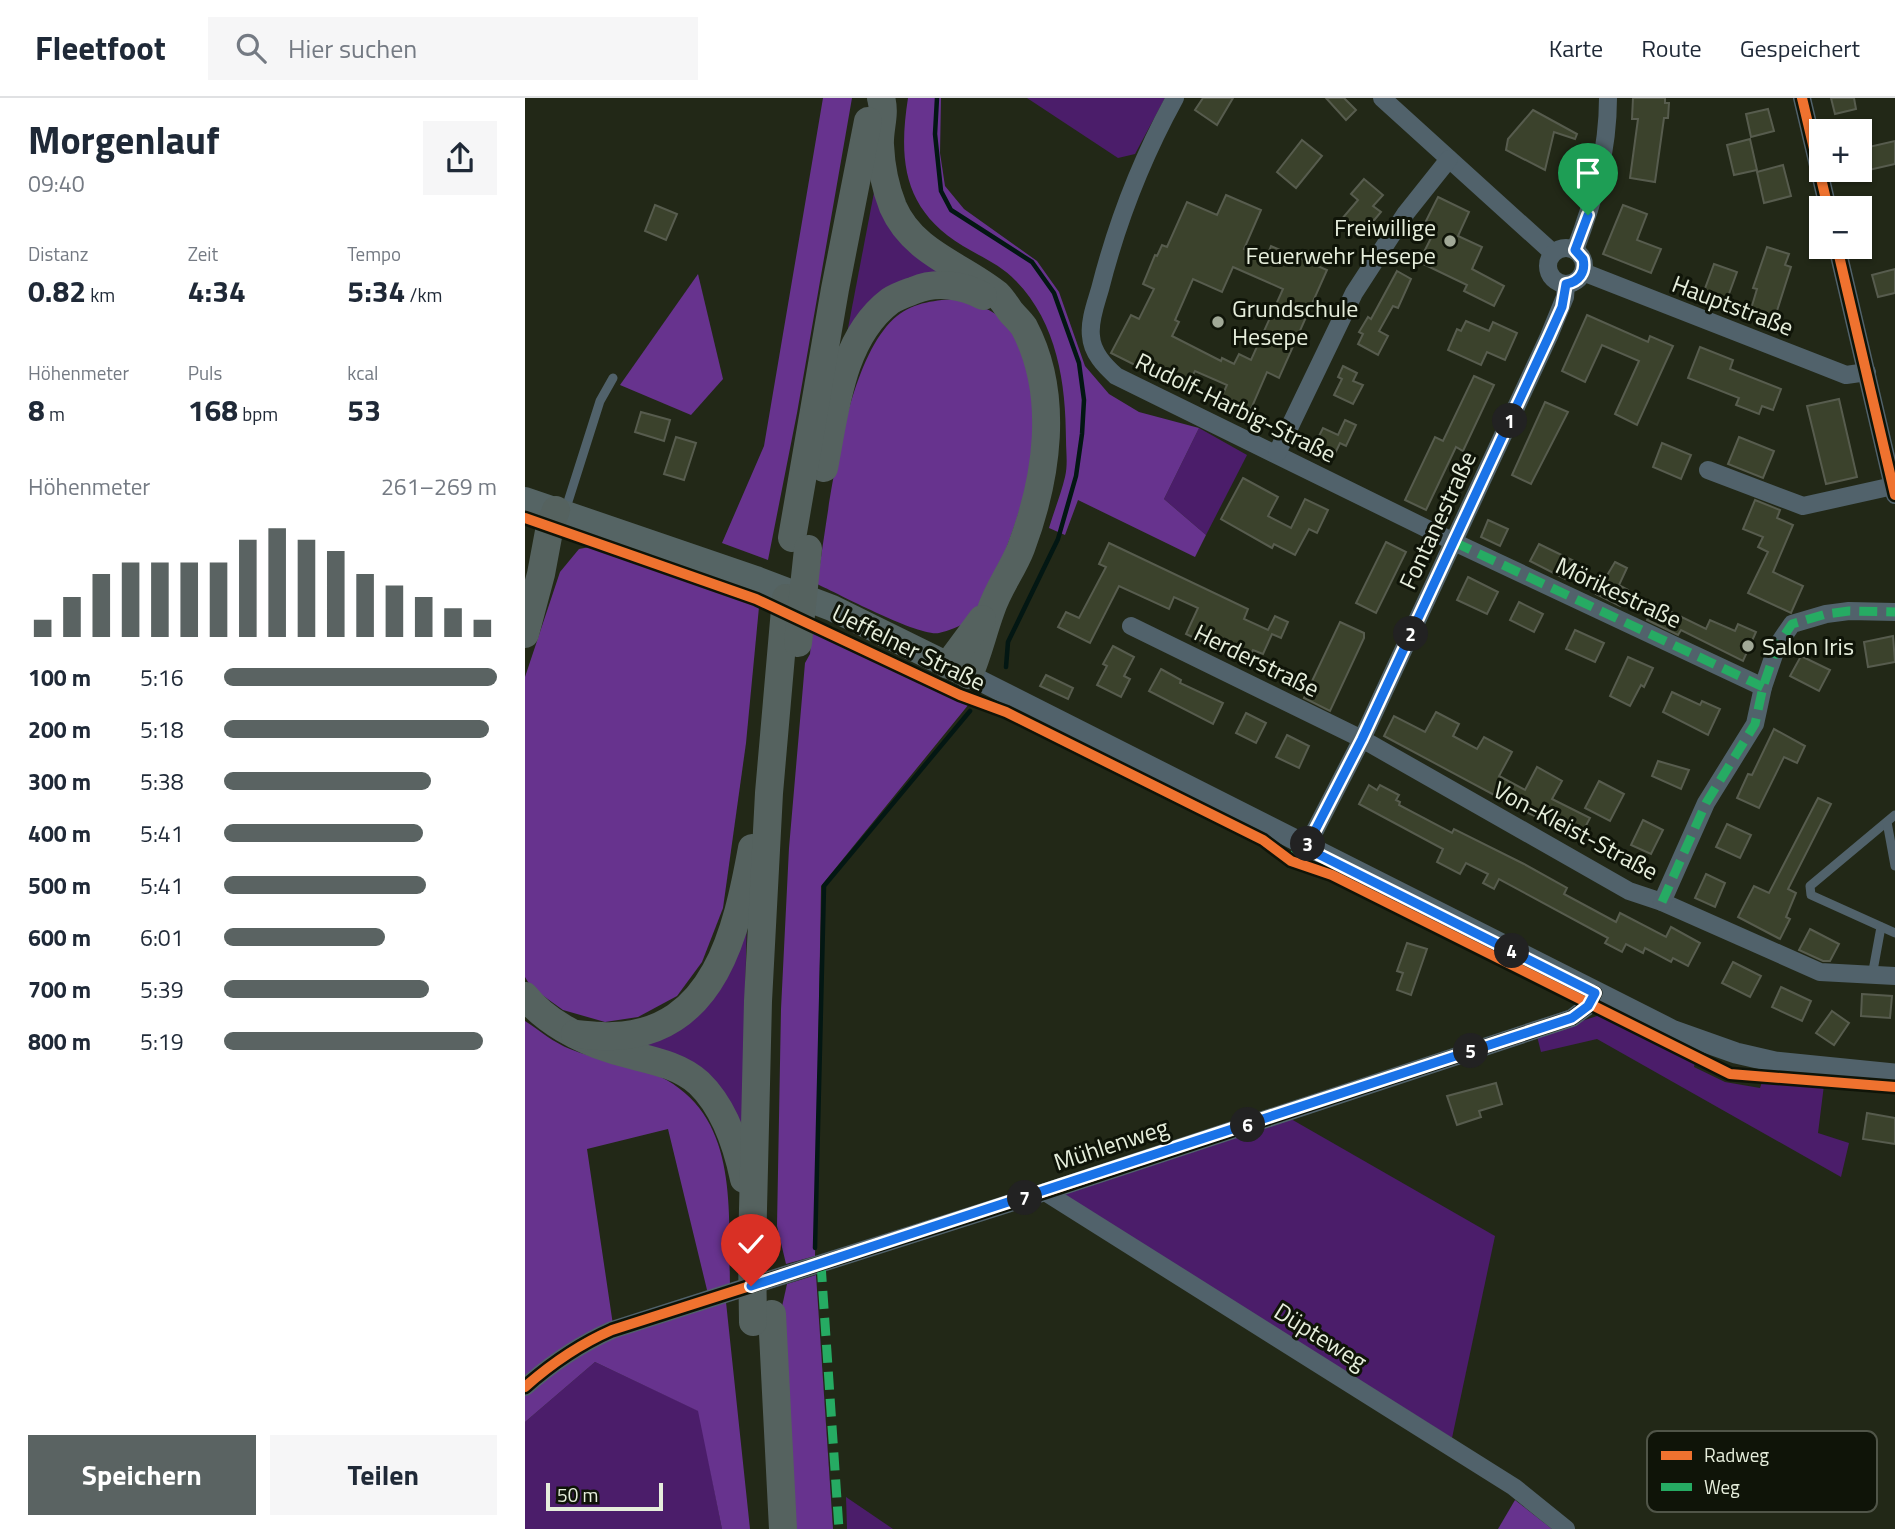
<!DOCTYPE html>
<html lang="de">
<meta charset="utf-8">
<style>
body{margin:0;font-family:"Titillium Web",sans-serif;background:#f6f6f7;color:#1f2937;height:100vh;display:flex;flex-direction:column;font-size:26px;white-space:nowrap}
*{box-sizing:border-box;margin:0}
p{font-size:23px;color:#747a83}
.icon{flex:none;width:38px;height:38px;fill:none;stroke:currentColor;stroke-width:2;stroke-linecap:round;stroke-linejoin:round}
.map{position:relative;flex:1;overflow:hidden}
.panel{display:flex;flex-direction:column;background:#fff;width:525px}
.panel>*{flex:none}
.controls{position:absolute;left:1284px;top:21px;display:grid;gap:14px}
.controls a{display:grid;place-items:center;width:63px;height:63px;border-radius:0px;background:#fff;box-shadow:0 2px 5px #0004;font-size:35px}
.scale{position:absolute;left:21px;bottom:18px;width:117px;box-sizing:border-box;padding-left:7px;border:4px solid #e6eedc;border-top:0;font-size:19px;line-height:24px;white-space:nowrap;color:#e6eedc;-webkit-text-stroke:5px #0f1408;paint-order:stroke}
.pin{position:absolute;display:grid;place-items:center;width:60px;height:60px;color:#fff;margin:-72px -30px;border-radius:50% 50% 50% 0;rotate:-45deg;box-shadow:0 0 7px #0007}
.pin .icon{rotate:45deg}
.km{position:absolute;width:35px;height:35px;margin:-18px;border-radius:50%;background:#222;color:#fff;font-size:19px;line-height:35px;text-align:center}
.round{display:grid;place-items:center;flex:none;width:74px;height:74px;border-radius:0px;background:#f6f6f7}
.overview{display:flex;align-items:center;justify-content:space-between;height:119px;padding:0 28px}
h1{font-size:38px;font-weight:700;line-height:52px}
.stats{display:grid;grid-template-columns:repeat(3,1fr);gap:10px;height:119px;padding:7px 28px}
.stats div{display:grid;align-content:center}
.stats b{font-size:30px;font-weight:700}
.stats small{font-size:19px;font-weight:400}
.stats p{font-size:19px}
.chart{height:196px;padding:14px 28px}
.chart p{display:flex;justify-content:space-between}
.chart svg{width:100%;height:126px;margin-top:7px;stroke:#5a6362;stroke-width:6}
.primary-button{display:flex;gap:14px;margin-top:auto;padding:14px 28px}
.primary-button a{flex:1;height:80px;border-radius:0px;background:#5a6362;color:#fff;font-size:28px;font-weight:700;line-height:80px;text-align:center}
.primary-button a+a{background:#f6f6f7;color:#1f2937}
ul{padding:0 28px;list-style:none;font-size:23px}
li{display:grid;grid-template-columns:112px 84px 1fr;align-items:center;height:52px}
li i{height:18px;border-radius:9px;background:#5a6362}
header{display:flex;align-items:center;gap:42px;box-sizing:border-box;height:98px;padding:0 35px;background:#fff;border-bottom:2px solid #e0e1e3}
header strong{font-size:33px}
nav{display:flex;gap:38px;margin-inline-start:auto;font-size:24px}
.search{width:490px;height:63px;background:#f6f6f7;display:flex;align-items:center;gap:18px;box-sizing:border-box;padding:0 24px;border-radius:0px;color:#747a83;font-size:26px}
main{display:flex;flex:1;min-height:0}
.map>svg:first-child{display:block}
.green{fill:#4b1d6a}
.forest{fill:#67338e}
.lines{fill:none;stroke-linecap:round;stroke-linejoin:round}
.stream{stroke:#031713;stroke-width:4.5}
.building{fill:#3b422c;stroke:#575c4e;stroke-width:2;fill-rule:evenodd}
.service{stroke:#51626b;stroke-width:9}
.minor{stroke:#51626b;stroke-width:18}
.tertiary{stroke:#51626b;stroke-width:21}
.primary{stroke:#556464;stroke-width:26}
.trunk{stroke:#55625f;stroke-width:28}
.trunk-bridge{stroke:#55625f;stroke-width:28}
.quiet{stroke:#26ab63;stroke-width:9;stroke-dasharray:18 9;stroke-linecap:butt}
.cycleway-casing{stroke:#0f1408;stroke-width:15}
.cycleway{stroke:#ef722f;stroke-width:10}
.route-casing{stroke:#fff;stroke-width:14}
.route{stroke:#1a73e8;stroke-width:9}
.poi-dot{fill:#a1a997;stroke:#0f1408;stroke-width:2.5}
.labels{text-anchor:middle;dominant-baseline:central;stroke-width:6;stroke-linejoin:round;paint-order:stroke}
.poi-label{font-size:24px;fill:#e6eedc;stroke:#0f1408;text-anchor:start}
.street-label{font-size:24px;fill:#e6eedc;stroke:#0f1408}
.key{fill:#0f1408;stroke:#505548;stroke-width:2}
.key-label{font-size:19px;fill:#e6eedc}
</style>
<header>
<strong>Fleetfoot</strong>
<div class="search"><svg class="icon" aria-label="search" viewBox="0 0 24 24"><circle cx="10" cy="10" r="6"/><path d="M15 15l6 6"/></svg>Hier suchen</div>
<nav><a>Karte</a><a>Route</a><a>Gespeichert</a></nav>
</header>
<main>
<section class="panel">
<div class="overview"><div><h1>Morgenlauf</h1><p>09:40</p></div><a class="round"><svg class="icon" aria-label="share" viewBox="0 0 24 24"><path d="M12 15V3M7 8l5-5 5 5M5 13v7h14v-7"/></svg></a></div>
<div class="stats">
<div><p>Distanz</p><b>0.82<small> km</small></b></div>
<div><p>Zeit</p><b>4:34</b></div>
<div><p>Tempo</p><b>5:34<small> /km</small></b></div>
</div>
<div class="stats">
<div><p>Höhenmeter</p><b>8<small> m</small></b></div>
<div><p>Puls</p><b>168<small> bpm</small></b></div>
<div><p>kcal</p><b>53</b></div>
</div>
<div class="chart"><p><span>Höhenmeter</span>261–269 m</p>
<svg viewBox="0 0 160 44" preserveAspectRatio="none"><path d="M5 44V38M15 44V30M25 44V22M35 44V18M45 44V18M55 44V18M65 44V18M75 44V10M85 44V6M95 44V10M105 44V14M115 44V22M125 44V26M135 44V30M145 44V34M155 44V38"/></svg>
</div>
<ul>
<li><b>100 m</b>5:16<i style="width:100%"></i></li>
<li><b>200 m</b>5:18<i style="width:97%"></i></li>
<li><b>300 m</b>5:38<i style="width:76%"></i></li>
<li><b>400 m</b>5:41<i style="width:73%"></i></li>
<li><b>500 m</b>5:41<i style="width:74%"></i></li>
<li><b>600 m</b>6:01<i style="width:59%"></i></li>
<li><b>700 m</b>5:39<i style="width:75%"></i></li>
<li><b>800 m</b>5:19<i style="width:95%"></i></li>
</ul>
<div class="primary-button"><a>Speichern</a><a>Teilen</a></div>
</section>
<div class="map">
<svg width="1370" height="1431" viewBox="0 0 1370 1431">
<rect width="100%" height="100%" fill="#222817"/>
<g class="green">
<path d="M502,0H640L610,56L593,60Z"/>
<path d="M351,84L422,180L320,246Z"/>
<path d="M674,330L722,357L681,437L639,401Z"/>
<path d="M222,814L217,1040L206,1014L84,946L124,941Z"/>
<path d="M1075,917L1170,964L1169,969L1200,984L1235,990L1238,981L1299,987L1293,1035L1324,1045L1316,1079L1072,941L1016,954L1012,938Z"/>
<path d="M766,1021L970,1138L927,1340L534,1095Z"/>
<path d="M70,1264L174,1313L197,1431H0V1324Z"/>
<path d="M321,1399L368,1431H322Z"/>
</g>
<g class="forest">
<path d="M298,0H327L272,315L243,462L197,445L239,348Z"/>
<path d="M383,0H416L415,55L420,88L439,111L512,163L534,194L560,268L584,296L614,314L674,330L639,401L681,437L670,459L553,402L540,437L524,430C529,413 536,396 540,379C543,367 541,353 541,342C541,285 532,225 491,183C476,167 456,159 438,148C379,112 373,64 383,0Z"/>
<path d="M173,176L198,281L166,317L95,287Z"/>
<path d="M433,201C448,206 469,211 480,224C500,249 511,297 512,329C513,369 471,496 443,522C437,528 423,533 414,535C394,539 314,496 292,486C303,419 318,262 372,218C390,204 411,202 433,201Z"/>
<path d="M70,448L234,509L221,645L198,810L177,864L152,898L113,919L80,924L38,912L6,889L0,879V579L35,474L54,451Z"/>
<path d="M287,534L444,606L296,788L290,1158L261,1166L252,1128L256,911L264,750L280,565L285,556Z"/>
<path d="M0,923C14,932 29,945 45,951C71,962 100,964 127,975C216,1012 203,1110 205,1189L183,1196L143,1031L62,1051L88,1227L201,1204L225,1431H197L173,1313L70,1264L0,1324Z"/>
<path d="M291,1177L308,1431H268L256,1213L262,1186Z"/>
<path d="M990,1402L1027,1431H973Z"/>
</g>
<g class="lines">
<g class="stream">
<path d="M412,0L410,36L416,93L426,112L507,164L529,195L554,265L559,302L557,336L551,378L533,441L483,544L481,569"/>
<path d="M290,1150L299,788L445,613"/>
</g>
</g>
<g class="building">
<path d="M678,0H708L692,27L670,12Z"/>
<path d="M801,0H819L831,12L821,22Z"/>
<path d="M1108,0H1140V5H1144L1143,20H1139L1130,84L1105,80L1113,21H1107Z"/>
<path d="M1306,0H1329L1331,11L1310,16Z"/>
<path d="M1243,11L1249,33L1226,39L1221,16Z"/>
<path d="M1008,12L1052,36L1050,41L1029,34L1020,72L981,52L983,41Z"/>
<path d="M1225,41L1232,72L1209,77L1202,47Z"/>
<path d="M777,42L797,58L771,90L752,74Z"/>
<path d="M1370,43V66L1335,74V51Z"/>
<path d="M1258,67L1266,98L1239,105L1232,74Z"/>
<path d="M839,81L858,97L848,108L856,114L835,139L815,123L833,102L826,96Z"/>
<path d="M701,97L736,112L719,151L741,161L746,148L802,172L754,280L742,274L726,311L697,298L702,287L670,273L660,292L586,255L606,217L614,221L629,191L618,186L630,157L632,158L637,147L642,149L662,104L692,117ZM708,169L758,191L726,262L714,256L709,266L697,260L696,263L647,238L654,224L650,222L668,181L697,194Z"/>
<path d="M913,99L944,114L933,138L957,149L947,171L979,188L969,208L939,193L942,187L894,164L911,130L900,125Z"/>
<path d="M130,107L152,116L141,142L120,133Z"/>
<path d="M1098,107L1122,116L1112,142L1136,151L1126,175L1078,156Z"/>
<path d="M1242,149L1264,156L1260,167L1266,169L1250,219L1226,211L1232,191L1228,190Z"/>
<path d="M1189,166L1212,174L1201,204L1178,196Z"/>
<path d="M1370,171V195L1353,199L1347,177Z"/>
<path d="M872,173L886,181L873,210L868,208L854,233L863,238L853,257L833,246L838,236L834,234L843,219L846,221Z"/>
<path d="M1062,217L1123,244L1125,238L1148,248L1112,327L1090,316L1114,263L1077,247L1060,284L1037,273Z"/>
<path d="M941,223L964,233L968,224L992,235L980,262L962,254L956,267L923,252L932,231L936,233Z"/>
<path d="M1175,249L1208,262L1205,271L1256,291L1248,312L1237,308L1234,316L1211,307L1214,300L1163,280Z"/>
<path d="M818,268L832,275L828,283L838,287L828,306L809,297L817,281L813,279Z"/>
<path d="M949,278L969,287L938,353L931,349L901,412L880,402L910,339L918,343Z"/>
<path d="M1314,301L1332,379L1301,386L1282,308Z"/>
<path d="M1020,304L1043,314L1006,386L987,377Z"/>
<path d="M116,314L145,322L139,343L110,334Z"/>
<path d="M820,322L831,327L821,348L815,345L806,364L786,354L798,330L813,337Z"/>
<path d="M151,339L171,345L159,382L139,376Z"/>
<path d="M1214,339L1249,353L1238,380L1203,366Z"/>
<path d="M1137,345L1166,357L1156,381L1128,369Z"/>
<path d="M718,380L753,399L743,418L766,430L780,401L803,412L792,435L784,431L770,457L749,446L747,450L696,421Z"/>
<path d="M1230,402L1255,412L1252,420L1268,427L1248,474L1278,488L1266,515L1223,495L1243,454L1233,449L1238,439L1218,431Z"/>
<path d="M963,422L983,431L975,448L956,439Z"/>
<path d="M861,444L881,454L851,515L831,505Z"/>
<path d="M584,445L723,511L719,521L743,532L750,518L763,524L756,540L747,536L738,556L728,552L722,565L661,536L673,510L649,499L644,511L594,488L565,545L533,529L541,514L554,520L581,469L574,466Z"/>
<path d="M1014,446L1049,463L1040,481L1005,463Z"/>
<path d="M1090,464L1102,470L1094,487L1103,492L1095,508L1071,496Z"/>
<path d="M943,479L973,494L962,516L932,502Z"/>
<path d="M994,504L1018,516L1009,534L985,522Z"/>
<path d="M1130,506L1181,531L1185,522L1210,533L1213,526L1231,534L1218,563L1156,532L1153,537L1122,522Z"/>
<path d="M815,524L839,535V540L805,613L779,600Z"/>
<path d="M1050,532L1079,545L1070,564L1041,551Z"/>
<path d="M1368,538L1370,564L1343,569L1339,544Z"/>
<path d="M588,548L609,559L599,578L605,581L596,599L572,587L582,568L578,566Z"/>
<path d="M1276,558L1305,572L1294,593L1265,578Z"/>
<path d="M1103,559L1128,570L1119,589L1116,587L1105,608L1085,598Z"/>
<path d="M636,571L656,582L655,585L698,605L688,626L624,593Z"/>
<path d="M521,577L548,590L543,601L515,588Z"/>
<path d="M1147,594L1175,607L1177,603L1195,611L1183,637L1138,614Z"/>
<path d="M911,614L934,626L928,638L952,651L959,639L987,654L974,678L1000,692L1012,669L1037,683L1027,701L1065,720L1055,739L1001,714L859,638L869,618L900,634Z"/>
<path d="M721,615L741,625L731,645L711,635Z"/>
<path d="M1249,631L1280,648L1272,665L1259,659L1234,710L1212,700L1223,676L1227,677Z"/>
<path d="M762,637L784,648L774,670L751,659Z"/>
<path d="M1133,663L1164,672L1156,691L1127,678Z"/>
<path d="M1074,683L1099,696L1085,723L1060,710Z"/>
<path d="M844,687L852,692L855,687L874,697L871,702L875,704L874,707L927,735L929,731L999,766L1042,790L1039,796L1091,824L1095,815L1141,839L1146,829L1175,845L1163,868L1148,860L1146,864L1120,850L1118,855L1101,846L1097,854L1080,845L1083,840L974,781L969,791L958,785L963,776L941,765L935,776L912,764L918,751L834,706Z"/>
<path d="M1293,700L1306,706L1263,791L1271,795L1261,819L1265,821L1255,841L1213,819L1229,788L1244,795Z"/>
<path d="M1118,722L1138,732L1126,756L1106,747Z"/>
<path d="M1202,726L1226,737L1215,760L1191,749Z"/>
<path d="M1181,776L1200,785L1190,809L1170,800Z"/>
<path d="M1285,831L1314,846L1305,863H1298L1274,852Z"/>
<path d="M882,845L902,851L886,897L872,892L878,875L872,873Z"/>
<path d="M1208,864L1236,878L1225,899L1197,885Z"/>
<path d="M1256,889L1286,903L1277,923L1247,909Z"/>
<path d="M1337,896L1367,898L1365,920L1336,918Z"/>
<path d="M1307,913L1324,925L1309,947L1291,935Z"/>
<path d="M971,985L977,1006L954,1013L956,1019L932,1027L922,998Z"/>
<path d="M1342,1015L1370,1020V1046L1338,1041Z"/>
</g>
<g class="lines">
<g class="service">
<path d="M40,413L75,303L88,280"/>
<path d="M1370,717L1285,788L1286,797L1370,835"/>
<path d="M1362,724L1370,768"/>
<path d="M1347,878L1356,829"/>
</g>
<g class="minor">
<path d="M650,0C617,60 592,124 575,191C571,205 564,223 566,238C567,255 580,268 591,278L929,444L1238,589"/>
<path d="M857,0L1028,155"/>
<path d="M1277,0L1303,110"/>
<path d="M1312,149L1370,397"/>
<circle cx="1041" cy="168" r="18"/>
<path d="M1050,152C1069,102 1083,54 1083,0"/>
<path d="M1058,174L1321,277L1342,274"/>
<path d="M752,355L829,195L881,115L924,61"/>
<path d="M1183,372L1278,408L1368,388"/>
<path d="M606,528L837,641L1104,793L1137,804L1295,874L1370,878"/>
<path d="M781,750L837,641L1024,238L1040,199L1041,186"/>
<path d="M1137,804L1181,705L1230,626L1238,589L1252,548L1267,526L1301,516L1324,513L1370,514"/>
<path d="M520,1094L989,1389L1041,1431"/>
<path d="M0,1289C27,1265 53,1247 87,1232L520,1094L1047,920L1063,908L1070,895"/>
</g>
<path class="tertiary" d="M444,577L1149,933L1211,955L1250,964L1370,976"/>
<path class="primary" d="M0,402L231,481L307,510L443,577"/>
<g class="trunk">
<path d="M356,0C361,16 354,31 355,47C356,68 360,89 368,109C388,155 436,167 472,196C477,201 481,207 485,213C489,218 495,223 499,229C535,297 522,381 496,450C488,471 473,490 466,512C458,534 453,556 444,577"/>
<path d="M299,370C310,314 316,240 365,203C372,198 382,195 390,192C411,183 438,187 458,198"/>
<path d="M267,440L310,191L343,23"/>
<path d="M0,536L16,476L25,428L31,412"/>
<path d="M423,567L457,521"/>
<path d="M0,898C20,923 54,941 85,951C114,961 150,963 174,985C199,1009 212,1048 219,1081"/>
<path d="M50,936C62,937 75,939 88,938C190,935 212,832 227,750"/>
<path d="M227,1153L233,903L244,695L261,500"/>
<path d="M247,1216L258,1431"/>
</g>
<g class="trunk-bridge">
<path d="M273,545L283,451"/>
<path d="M227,1153L228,1224"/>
</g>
<g class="quiet">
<path d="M929,444L1238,589"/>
<path d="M766,763L771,754L781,750"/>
<path d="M1137,804L1181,705L1230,626L1238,589L1252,548L1267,526L1301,516L1324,513L1370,514"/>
<path d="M296,1166L314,1431"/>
</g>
<g class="cycleway-casing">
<g id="cycleway">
<path d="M1277,0L1303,110"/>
<path d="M1312,149L1370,397"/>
<path d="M0,420L231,501L435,597L481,614L738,742L766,763L807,777L1205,976L1370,989"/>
<path d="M0,1289C27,1265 53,1247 87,1232L520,1094L1047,920L1063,908L1070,895"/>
</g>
</g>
<use href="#cycleway" class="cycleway"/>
</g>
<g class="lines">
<g class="route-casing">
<path id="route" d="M226,1188L1047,920L1063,908L1070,895L781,750L837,641L1024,238L1037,209L1041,186C1054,184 1061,174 1058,161L1050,152L1063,117"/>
</g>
<use href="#route" class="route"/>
</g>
<g class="poi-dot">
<circle cx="925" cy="143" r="7"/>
<circle cx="693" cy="224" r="7"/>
<circle cx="1223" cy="548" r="7"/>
</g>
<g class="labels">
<g class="poi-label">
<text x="911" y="129" text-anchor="end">Freiwillige<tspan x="911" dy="28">Feuerwehr Hesepe</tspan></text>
<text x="707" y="210">Grundschule<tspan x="707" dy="28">Hesepe</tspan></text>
<text x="1237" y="548">Salon Iris</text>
</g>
<g class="street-label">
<text transform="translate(1208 207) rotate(21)">Hauptstraße</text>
<text transform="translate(711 309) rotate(26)">Rudolf-Harbig-Straße</text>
<text transform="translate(912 422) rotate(-65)">Fontanestraße</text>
<text transform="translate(1094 494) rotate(25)">Mörikestraße</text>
<text transform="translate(384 549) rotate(26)">Ueffelner Straße</text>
<text transform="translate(732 562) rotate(26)">Herderstraße</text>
<text transform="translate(1051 732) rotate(28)">Von-Kleist-Straße</text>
<text transform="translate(586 1046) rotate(-18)">Mühlenweg</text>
<text transform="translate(796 1238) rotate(32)">Düpteweg</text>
</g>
</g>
<rect x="1122" y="1333" width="230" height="81" rx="10" class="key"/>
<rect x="1136" y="1353" width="31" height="9" fill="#ef722f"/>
<rect x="1136" y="1385" width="31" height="8" fill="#26ab63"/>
<g class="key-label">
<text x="1179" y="1364">Radweg</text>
<text x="1179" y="1396">Weg</text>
</g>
</svg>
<div class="controls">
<a>+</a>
<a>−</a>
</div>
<div class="scale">50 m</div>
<div class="pin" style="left:1063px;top:117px;background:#1e9e55"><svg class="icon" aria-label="arrive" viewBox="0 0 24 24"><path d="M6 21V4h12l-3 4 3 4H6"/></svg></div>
<div class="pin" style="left:226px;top:1188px;background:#d93025"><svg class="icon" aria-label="check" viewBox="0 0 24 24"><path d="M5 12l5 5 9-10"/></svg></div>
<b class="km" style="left:985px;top:323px">1</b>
<b class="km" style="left:886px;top:536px">2</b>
<b class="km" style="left:783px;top:746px">3</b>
<b class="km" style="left:987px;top:853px">4</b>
<b class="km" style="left:946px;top:953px">5</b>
<b class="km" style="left:723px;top:1027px">6</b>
<b class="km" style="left:500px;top:1100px">7</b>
</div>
</main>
